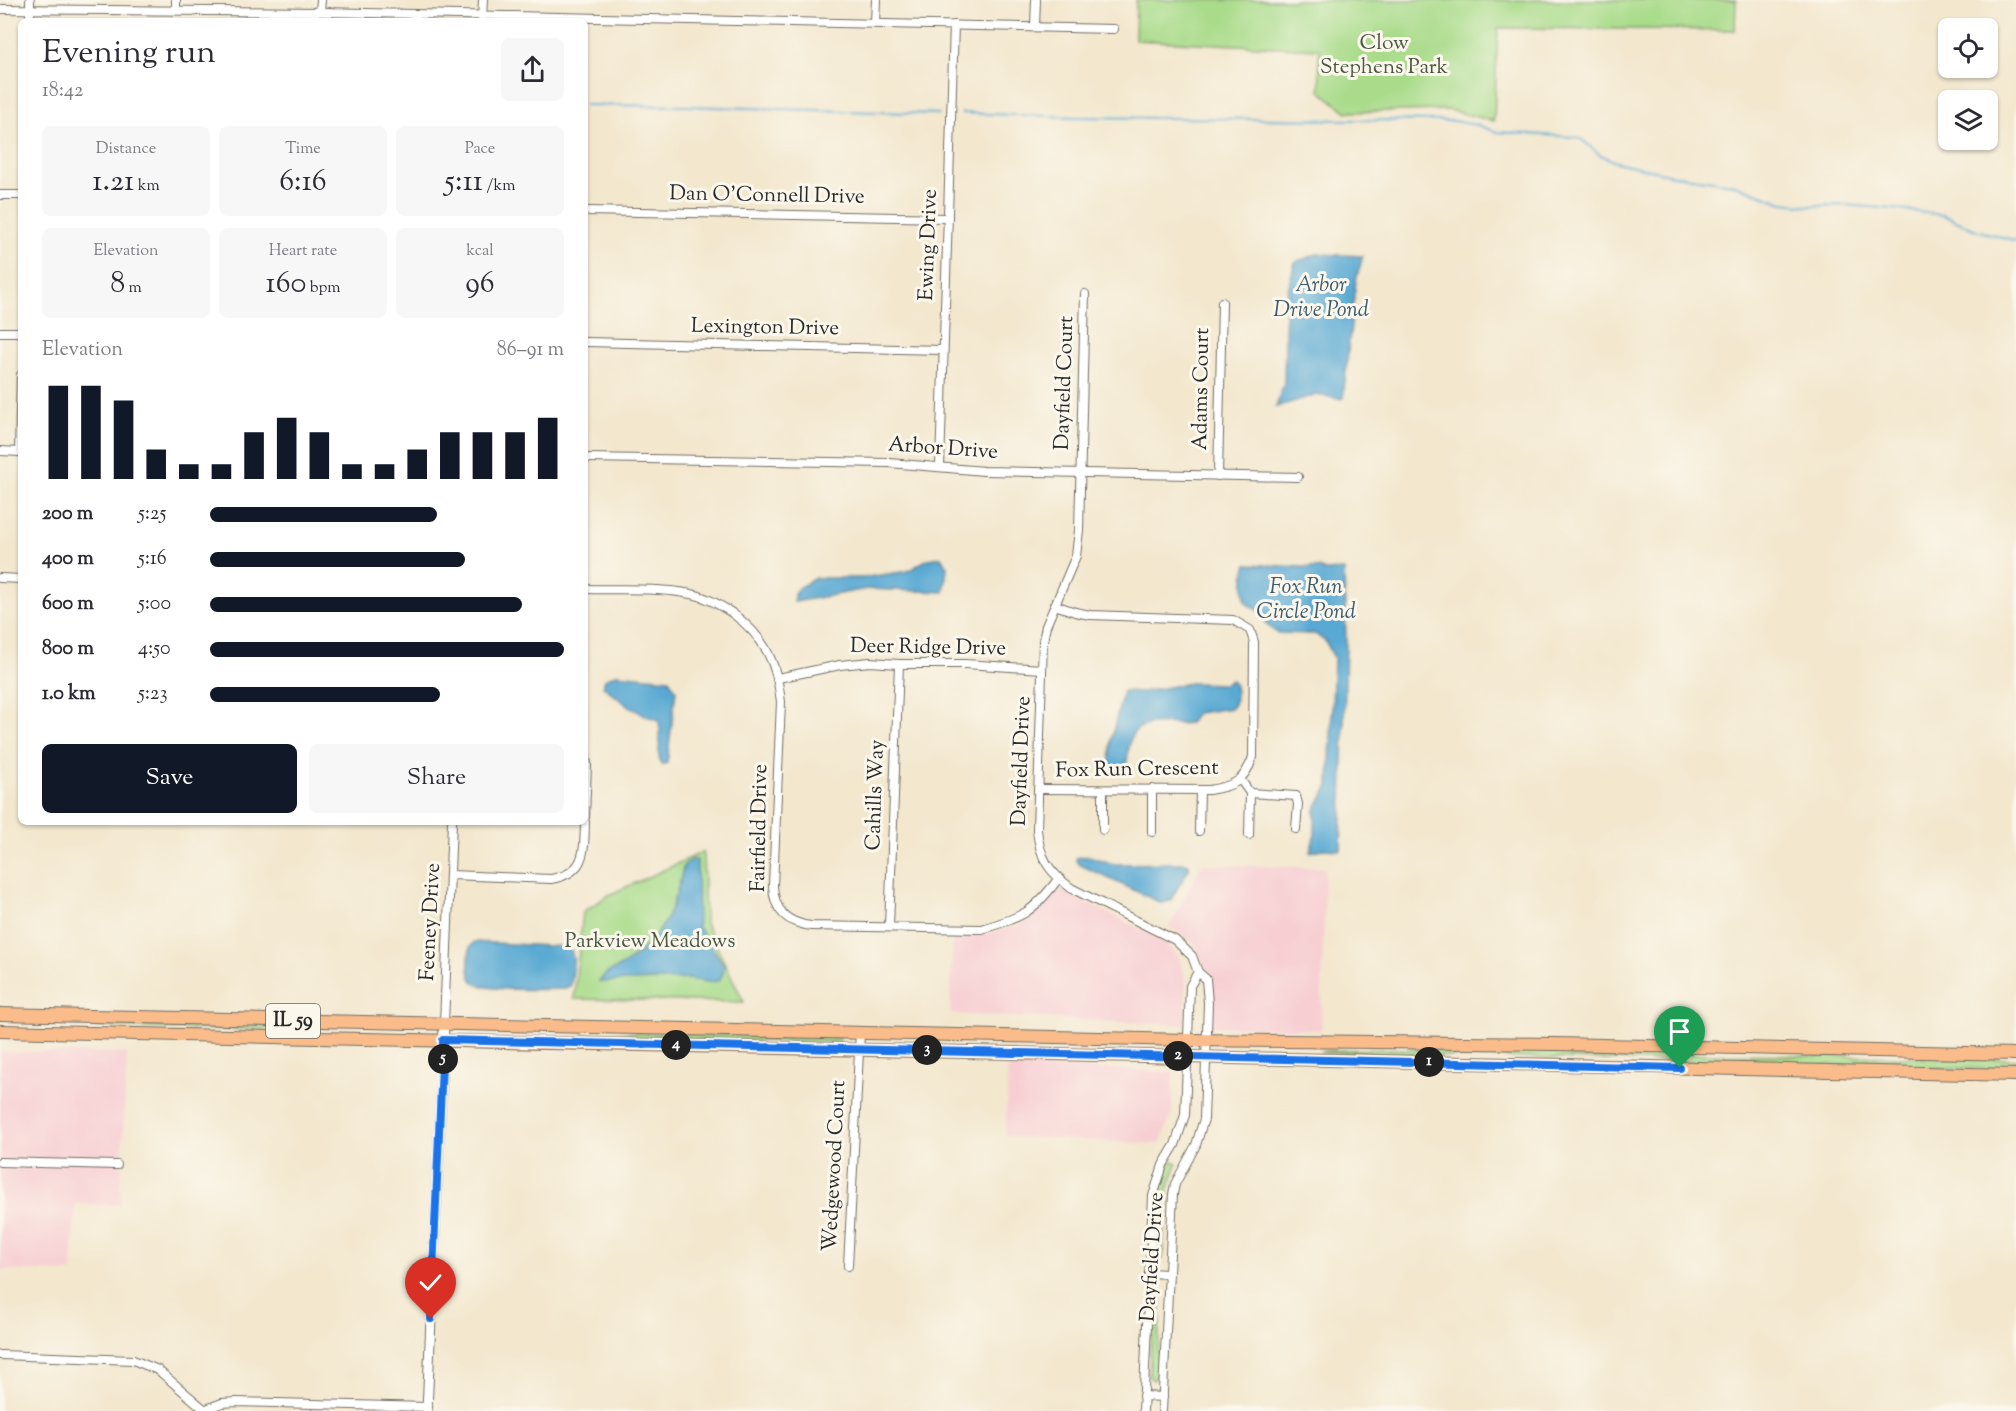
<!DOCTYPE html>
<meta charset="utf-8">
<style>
body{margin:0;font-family:"Sorts Mill Goudy",serif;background:#f7f7f7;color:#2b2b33;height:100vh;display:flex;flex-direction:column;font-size:22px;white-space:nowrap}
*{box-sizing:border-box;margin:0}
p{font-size:20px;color:#7c7c81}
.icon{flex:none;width:33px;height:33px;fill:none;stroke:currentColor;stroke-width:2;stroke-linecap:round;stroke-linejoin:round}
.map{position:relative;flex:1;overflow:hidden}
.drawer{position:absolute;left:18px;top:18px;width:570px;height:807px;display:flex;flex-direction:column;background:#fff;border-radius:9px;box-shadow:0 2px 4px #0004}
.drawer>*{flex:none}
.fabs{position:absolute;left:1938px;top:18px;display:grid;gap:12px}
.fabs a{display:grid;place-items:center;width:60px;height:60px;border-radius:9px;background:#fff;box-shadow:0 2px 4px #0004;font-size:30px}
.pin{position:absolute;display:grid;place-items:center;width:51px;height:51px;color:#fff;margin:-62px -26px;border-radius:50% 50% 50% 0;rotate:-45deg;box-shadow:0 0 6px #0007}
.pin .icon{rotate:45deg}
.km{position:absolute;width:30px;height:30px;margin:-15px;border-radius:50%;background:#222;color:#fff;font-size:16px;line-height:30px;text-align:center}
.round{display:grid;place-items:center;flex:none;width:63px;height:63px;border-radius:9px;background:#f7f7f7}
.summary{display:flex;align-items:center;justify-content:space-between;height:102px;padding:0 24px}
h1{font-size:33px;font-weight:600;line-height:45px}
.stats{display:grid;grid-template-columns:repeat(3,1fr);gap:9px;height:102px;padding:6px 24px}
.stats div{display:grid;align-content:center;border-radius:9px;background:#f7f7f7;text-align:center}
.stats b{font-size:30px;font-weight:600}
.stats small{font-size:16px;font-weight:400}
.stats p{font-size:16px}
.chart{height:168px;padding:12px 24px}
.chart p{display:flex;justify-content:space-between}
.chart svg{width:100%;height:108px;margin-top:6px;stroke:#111827;stroke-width:6}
.button{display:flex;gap:12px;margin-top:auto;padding:12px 24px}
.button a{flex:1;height:69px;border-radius:9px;background:#111827;color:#fff;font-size:24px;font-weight:600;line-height:69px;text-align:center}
.button a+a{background:#f7f7f7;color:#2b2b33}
ul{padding:0 24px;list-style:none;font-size:20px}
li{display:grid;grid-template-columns:96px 72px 1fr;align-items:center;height:45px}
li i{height:15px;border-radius:8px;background:#111827}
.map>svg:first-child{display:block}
.built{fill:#f7cfd3}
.green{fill:#a9db8a;stroke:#6a835a;stroke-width:1.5}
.water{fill:#59a9d3;stroke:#426a7f;stroke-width:1.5}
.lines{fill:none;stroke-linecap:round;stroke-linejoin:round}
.stream{stroke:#59a9d3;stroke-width:2}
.minor-casing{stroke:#716d64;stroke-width:10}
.tertiary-casing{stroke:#716d64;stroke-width:11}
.primary-casing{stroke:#716d64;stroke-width:14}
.minor{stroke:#fff;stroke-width:8}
.tertiary{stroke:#fff;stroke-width:9}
.primary{stroke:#f9bc8a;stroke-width:12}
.route-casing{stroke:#fff;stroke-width:12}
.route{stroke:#1a73e8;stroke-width:8}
.labels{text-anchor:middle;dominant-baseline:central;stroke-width:6;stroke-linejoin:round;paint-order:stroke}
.shield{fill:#fbf7ec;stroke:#696865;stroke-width:1.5}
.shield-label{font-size:20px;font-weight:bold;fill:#2b2b2b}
.park-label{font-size:21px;fill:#4a5743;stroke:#fbf7ec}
.street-label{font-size:21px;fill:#2b2b2b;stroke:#fbf7ec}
.water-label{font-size:22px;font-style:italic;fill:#3d5d6e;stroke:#fbf7ec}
</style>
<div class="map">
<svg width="2016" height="1411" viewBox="0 0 2016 1411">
<rect width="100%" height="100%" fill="#fbf7ec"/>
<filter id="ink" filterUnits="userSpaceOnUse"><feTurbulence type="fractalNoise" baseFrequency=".0167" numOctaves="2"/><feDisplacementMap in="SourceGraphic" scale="12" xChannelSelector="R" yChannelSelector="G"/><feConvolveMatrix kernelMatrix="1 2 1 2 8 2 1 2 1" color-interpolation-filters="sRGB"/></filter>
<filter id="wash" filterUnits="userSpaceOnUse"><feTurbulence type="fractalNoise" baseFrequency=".008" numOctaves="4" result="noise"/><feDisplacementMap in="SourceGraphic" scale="24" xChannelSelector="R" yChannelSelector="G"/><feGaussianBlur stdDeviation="1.35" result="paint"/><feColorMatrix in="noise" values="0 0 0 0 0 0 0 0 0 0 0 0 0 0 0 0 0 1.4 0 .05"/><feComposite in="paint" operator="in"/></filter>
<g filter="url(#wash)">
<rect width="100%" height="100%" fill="#f3e7ce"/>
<g class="built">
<path d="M1202,864L1325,868L1321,1030L1209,1026L1211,978L1193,942L1169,927Z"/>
<path d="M1060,889L1154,936L1178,954L1186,983V1025L950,1014L953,936L982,935L1019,925Z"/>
<path d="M0,1052L127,1053L120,1205L75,1204L72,1272L0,1270Z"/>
<path d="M1008,1065L1173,1072L1172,1113L1160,1144L1005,1136Z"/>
</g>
<g class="green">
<path d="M1136,0H1736L1735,30L1498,28L1494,121L1448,110L1347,112L1320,91L1319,49L1135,40Z"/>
<path d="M703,852L705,923L744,1002L574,999L583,912L609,895Z"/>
<path d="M142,1023L304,1026V1028L256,1030L95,1027L94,1025Z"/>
<path d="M633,1033L840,1037L839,1042L583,1038V1035Z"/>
<path d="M1383,1049L2016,1059V1067L1986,1069L1322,1053L1321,1051Z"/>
<path d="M1174,1161L1177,1164L1170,1183L1165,1204L1163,1256L1162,1259L1158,1260L1155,1257C1157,1225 1156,1192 1170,1162Z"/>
<path d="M1157,1288L1161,1292L1157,1376L1153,1380L1149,1377L1153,1295L1154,1291Z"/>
</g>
<g class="water">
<path d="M1317,254L1363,256L1356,280L1343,399L1315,395L1276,407L1284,383L1286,297L1295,262Z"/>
<path d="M941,557L947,567L944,592L867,589L794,602V594L798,588L815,578H861L908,571L928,559Z"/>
<path d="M1247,564L1318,568L1325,571L1344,570L1346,641L1341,850L1323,849L1310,852L1315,834V809L1329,786L1334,658L1326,642L1315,634L1277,633L1267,625L1263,614L1246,603C1243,590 1242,577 1247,564Z"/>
<path d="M616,674L669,679L676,690L667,763L661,765C655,751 664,734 658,720C635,713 621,701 603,686L605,679Z"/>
<path d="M1232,680C1237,688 1238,701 1231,708L1197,713L1189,723C1172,726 1138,717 1131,738C1128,748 1128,760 1125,771C1121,776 1113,774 1109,770L1111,740L1123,691L1142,692L1190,683L1224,684Z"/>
<path d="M1089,856L1114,864L1185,863L1189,865V869L1170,901L1161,903L1080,865L1076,861V858Z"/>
<path d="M691,860H697L698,927L724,965L723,973L719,981L708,982L689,979L599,982C605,971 616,970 626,963C665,934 673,911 684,865Z"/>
<path d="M474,942L569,947C576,957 573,973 571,985L564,989C548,989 485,992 475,983C466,976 469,957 470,947Z"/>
</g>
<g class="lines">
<g class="stream">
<path d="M585,105L687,106L939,114"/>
<path d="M962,113L1073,117L1454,121L1477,125L1497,132L1575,137L1581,139L1600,155L1616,162L1672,175L1732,184L1783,203L1808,206L1844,205L1894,209L1943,215L1976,230L2016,241"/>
</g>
</g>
</g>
<g filter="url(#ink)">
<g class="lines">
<g class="minor-casing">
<g id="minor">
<path d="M0,9L320,12L1114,29"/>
<path d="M176,10V0"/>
<path d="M320,12L321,0"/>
<path d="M482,19L483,0"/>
<path d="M30,21V0"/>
<path d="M875,23L876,0"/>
<path d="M1035,26L1036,0"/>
<path d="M0,195H21"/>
<path d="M585,211L948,218"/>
<path d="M1085,294L1079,530L1076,556L1046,626L1043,641L1037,830C1040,858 1048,871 1071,888L1175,940L1192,956L1198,972L1206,979L1208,1003L1204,1119L1196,1145L1175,1184L1173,1194L1162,1411"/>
<path d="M0,332H21"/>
<path d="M585,342L943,350"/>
<path d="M0,451L21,452"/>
<path d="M19,452L21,375"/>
<path d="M585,458L889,463L984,471L1298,477"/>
<path d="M940,466L954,25"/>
<path d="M1218,476L1222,302"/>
<path d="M0,578L21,579"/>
<path d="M585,589C620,590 656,587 691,594C705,596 720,605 732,613C765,637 777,663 781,702L773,886C774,911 787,923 811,926L982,929C1022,917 1033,913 1058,879"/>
<path d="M778,678L840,665L870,662L899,664H965L1042,669"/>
<path d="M585,753L587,764L585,817"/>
<path d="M1240,779L1250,793L1296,796L1298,804L1296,829"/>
<path d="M1038,789L1209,790C1234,786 1244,782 1253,757L1254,642L1250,630L1233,620L1090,615L1075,612L1055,605"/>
<path d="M1103,830V790"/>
<path d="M1199,831L1200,790"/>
<path d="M1152,832V789"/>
<path d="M1249,835L1250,793"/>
<path d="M451,875L551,879C586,873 584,852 585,822"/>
<path d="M889,927L899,664"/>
<path d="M444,1024L452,822"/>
<path d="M0,1162L117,1165"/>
<path d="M848,1266L860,1032"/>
<path d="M1149,1273L1168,1274"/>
<path d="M0,1355L133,1360L158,1370L204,1409"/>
<path d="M1143,1396L1163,1397"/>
<path d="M201,1411L222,1403L236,1402L428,1407"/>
<path d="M1143,1411L1153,1196L1163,1165L1175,1145L1185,1115L1190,986L1198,972"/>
</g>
</g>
<g class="tertiary-casing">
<path id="tertiary" d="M427,1411L444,1024"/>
</g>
<g class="primary-casing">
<g id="primary">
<path d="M0,1014L1188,1040L1557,1044L2016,1054"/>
<path d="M0,1031L2016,1075"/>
</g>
</g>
<use href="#minor" class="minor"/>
<use href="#tertiary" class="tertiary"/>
<use href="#primary" class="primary"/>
</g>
</g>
<g class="lines" filter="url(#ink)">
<g class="route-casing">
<path id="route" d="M431,1319L443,1040L1680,1068"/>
</g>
<use href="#route" class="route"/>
</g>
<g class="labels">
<rect class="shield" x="266" y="1004" width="54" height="34" rx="4.5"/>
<g class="shield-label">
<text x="293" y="1021">IL 59</text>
</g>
<g class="park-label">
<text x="1384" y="44">Clow<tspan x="1384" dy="24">Stephens Park</tspan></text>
<text x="650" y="942">Parkview Meadows</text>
</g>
<g class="street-label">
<text transform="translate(767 196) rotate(1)">Dan O'Connell Drive</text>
<text transform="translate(929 245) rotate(-88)">Ewing Drive</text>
<text transform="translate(765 328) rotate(1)">Lexington Drive</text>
<text transform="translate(1065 383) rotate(-88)">Dayfield Court</text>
<text transform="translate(1202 389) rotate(-89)">Adams Court</text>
<text transform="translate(943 449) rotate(4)">Arbor Drive</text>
<text transform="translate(928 648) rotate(1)">Deer Ridge Drive</text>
<text transform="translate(1022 761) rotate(-88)">Dayfield Drive</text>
<text transform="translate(1137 770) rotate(-1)">Fox Run Crescent</text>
<text transform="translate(876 795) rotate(-88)">Cahills Way</text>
<text transform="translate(760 828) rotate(-89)">Fairfield Drive</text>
<text transform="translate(431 922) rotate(-87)">Feeney Drive</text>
<text transform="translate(835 1166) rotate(-87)">Wedgewood Court</text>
<text transform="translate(1153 1257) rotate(-86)">Dayfield Drive</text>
</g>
<g class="water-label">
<text x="1321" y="286">Arbor<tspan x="1321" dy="25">Drive Pond</tspan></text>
<text x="1306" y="588">Fox Run<tspan x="1306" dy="25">Circle Pond</tspan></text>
</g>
</g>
</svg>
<div class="fabs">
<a><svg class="icon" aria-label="locate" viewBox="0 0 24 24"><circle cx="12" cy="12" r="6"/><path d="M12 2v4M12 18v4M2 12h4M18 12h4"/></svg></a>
<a><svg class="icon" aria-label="layers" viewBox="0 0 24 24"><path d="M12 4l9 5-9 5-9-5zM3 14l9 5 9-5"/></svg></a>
</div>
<div class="pin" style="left:1680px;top:1068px;background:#1e9e55"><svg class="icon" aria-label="arrive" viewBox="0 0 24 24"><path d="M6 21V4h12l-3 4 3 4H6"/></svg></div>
<div class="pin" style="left:431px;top:1319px;background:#d93025"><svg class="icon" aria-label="check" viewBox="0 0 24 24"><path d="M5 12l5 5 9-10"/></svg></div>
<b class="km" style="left:1429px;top:1062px">1</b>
<b class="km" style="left:1178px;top:1056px">2</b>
<b class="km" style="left:927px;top:1050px">3</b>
<b class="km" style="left:676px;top:1045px">4</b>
<b class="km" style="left:443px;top:1059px">5</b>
<section class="drawer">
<div class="summary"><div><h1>Evening run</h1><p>18:42</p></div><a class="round"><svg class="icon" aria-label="share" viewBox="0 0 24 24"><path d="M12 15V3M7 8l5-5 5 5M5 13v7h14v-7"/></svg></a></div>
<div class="stats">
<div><p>Distance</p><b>1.21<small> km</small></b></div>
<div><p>Time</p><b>6:16</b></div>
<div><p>Pace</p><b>5:11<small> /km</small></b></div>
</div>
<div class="stats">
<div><p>Elevation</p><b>8<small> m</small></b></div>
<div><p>Heart rate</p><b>160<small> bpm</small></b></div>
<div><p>kcal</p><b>96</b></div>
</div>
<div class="chart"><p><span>Elevation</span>86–91 m</p>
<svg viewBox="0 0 160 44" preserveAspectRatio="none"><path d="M5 44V6M15 44V6M25 44V12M35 44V32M45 44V38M55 44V38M65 44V25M75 44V19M85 44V25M95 44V38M105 44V38M115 44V32M125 44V25M135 44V25M145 44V25M155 44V19"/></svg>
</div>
<ul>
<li><b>200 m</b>5:25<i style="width:64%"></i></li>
<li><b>400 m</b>5:16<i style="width:72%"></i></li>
<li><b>600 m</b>5:00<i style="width:88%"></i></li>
<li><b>800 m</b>4:50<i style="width:100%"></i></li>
<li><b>1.0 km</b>5:23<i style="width:65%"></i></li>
</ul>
<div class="button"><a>Save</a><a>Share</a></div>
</section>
</div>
